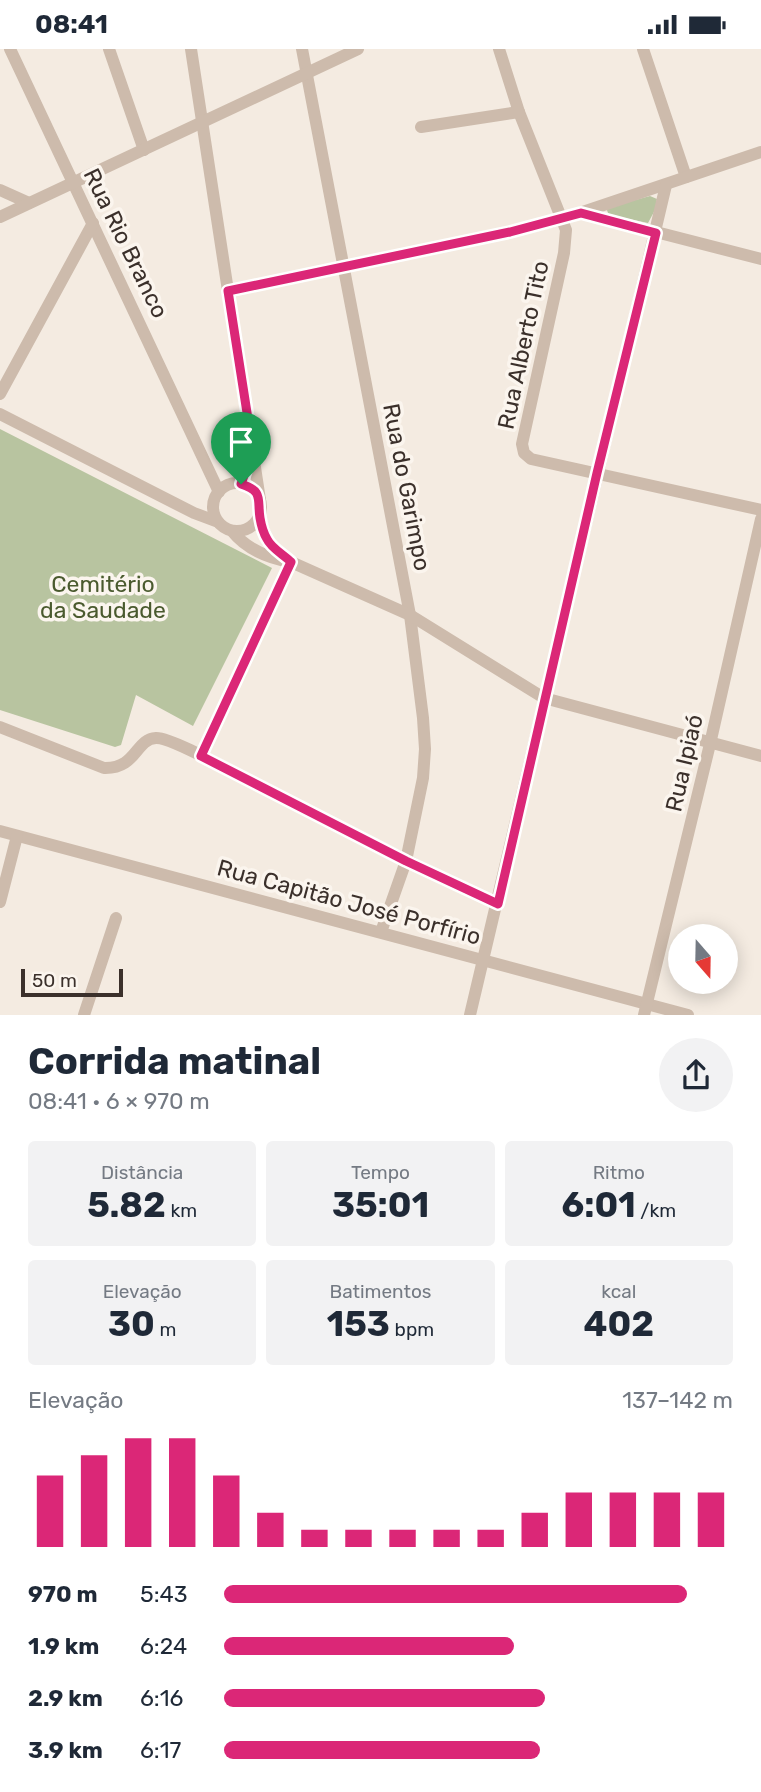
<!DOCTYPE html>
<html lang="pt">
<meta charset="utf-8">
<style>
body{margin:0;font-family:Rubik,sans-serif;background:#f2f2f3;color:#1f2937;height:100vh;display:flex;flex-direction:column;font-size:26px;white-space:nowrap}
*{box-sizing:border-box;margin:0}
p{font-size:23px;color:#747a83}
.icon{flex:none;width:38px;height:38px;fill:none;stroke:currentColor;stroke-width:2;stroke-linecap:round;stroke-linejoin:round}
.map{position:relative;height:966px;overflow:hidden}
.sheet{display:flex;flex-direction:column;background:#fff;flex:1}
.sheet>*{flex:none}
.needle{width:46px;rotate:160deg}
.tools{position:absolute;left:668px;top:875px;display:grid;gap:14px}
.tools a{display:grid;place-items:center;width:70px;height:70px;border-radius:50%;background:#fff;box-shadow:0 4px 18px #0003;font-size:35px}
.scale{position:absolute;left:21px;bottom:18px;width:102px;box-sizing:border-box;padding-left:7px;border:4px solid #3b302b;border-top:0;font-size:19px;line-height:24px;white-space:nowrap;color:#3b302b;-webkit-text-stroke:5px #fbf5ee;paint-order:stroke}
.pin{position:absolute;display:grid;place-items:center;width:60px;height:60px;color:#fff;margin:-72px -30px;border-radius:50% 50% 50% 0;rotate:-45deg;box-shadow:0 0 7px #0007}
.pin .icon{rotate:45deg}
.round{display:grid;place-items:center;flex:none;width:74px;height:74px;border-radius:37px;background:#f2f2f3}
.summary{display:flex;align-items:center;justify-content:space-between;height:119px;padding:0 28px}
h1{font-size:38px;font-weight:700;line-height:52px}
.figures{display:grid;grid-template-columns:repeat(3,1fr);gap:10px;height:119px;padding:7px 28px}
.figures div{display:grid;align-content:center;border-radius:7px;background:#f2f2f3;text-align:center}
.figures b{font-size:35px;font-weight:700}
.figures small{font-size:19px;font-weight:400}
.figures p{font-size:19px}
.chart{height:196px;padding:14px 28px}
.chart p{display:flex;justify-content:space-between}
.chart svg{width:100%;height:126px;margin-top:7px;stroke:#db2777;stroke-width:6}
ul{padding:0 28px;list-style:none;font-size:23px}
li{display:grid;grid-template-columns:112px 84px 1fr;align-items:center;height:52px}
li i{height:18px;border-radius:9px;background:#db2777}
.status{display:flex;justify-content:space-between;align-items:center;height:49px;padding:0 35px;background:#fff;direction:ltr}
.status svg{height:19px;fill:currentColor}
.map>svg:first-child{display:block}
.green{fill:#b8c4a0}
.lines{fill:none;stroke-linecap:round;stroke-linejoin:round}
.minor{stroke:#cdbbac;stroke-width:12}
.route-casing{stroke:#fff;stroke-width:14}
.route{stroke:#db2777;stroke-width:9}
.labels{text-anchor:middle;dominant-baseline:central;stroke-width:7;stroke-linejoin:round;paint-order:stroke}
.street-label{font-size:23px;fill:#3b302b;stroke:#fbf5ee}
.park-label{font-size:23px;fill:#4a5a2e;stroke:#fbf5ee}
</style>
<div class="status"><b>08:41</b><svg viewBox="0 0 49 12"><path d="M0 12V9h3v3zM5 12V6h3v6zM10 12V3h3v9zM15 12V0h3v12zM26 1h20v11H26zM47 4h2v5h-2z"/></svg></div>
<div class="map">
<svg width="761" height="966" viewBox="0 0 761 966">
<rect width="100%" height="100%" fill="#f4ebe1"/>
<g class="green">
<path d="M650,147L657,150L655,161L648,174L609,166L606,159Z"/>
<path d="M0,380L272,519L193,677L136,646L121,696L115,698L0,661Z"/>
</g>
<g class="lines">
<g class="minor">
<path d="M10,0L219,443"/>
<path d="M109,0L144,101"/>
<path d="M191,0L260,451"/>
<path d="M302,0L410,566L423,669L425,700L423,729L406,812L381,883"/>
<path d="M499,0L519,63L566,181L564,204L522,395L524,404L531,410L761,461"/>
<path d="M643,0L686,128"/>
<path d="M421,78L519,63"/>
<path d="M0,141L29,154"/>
<path d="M582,164L761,210"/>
<path d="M0,168L358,0"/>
<path d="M228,242L510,183L562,170L761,103"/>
<path d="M0,345L93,174"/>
<path d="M0,365L194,464L218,473"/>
<circle cx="237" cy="458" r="24"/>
<path d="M259,467L268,493L291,513"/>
<path d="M232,482C247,501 268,509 291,513L410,566L544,649L761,707"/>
<path d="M0,678L104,719C137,720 135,690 156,689C171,688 232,723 248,731C331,774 413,816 498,855"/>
<path d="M201,707L291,513"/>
<path d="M0,782L688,966"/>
<path d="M0,853L17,787"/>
<path d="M84,966L116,869"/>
<path d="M470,966L666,136"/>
<path d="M644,966L710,695L761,470"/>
</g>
</g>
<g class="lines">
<g class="route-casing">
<path id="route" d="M581,164L656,184L597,424L498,855L406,812L201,707L291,513C284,506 271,499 267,490C264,485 261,475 260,469C257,451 264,442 241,435L253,402L228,242L510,183Z"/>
</g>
<use href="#route" class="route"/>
</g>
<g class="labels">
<g class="street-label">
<text transform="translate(126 194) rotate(64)">Rua Rio Branco</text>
<text transform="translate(523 296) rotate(-78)">Rua Alberto Tito</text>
<text transform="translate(407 438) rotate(79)">Rua do Garimpo</text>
<text transform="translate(684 714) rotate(-77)">Rua Ipiaó</text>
<text transform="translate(349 853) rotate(15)">Rua Capitão José Porfírio</text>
</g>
<g class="park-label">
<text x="103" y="535">Cemitério<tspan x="103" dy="26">da Saudade</tspan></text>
</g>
</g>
</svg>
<div class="tools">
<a><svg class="needle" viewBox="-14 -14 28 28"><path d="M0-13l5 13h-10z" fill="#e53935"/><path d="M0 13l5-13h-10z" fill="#747a83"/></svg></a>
</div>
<div class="scale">50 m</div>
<div class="pin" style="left:241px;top:435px;background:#1e9e55"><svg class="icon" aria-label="arrive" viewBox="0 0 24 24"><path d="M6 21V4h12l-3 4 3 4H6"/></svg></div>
</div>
<section class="sheet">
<div class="summary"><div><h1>Corrida matinal</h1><p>08:41 · 6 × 970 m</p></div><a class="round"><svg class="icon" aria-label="share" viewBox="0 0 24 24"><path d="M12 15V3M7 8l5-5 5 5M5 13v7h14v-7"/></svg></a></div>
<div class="figures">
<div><p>Distância</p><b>5.82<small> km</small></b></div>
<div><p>Tempo</p><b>35:01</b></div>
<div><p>Ritmo</p><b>6:01<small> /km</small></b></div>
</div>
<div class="figures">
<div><p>Elevação</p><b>30<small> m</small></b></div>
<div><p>Batimentos</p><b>153<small> bpm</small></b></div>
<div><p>kcal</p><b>402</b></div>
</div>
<div class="chart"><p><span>Elevação</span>137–142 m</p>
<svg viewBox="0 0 160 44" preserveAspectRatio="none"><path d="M5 44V19M15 44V12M25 44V6M35 44V6M45 44V19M55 44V32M65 44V38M75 44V38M85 44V38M95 44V38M105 44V38M115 44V32M125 44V25M135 44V25M145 44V25M155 44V25"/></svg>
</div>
<ul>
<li><b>970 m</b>5:43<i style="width:91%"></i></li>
<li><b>1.9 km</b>6:24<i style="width:57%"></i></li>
<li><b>2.9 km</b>6:16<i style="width:63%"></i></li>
<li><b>3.9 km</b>6:17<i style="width:62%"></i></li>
</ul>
</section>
